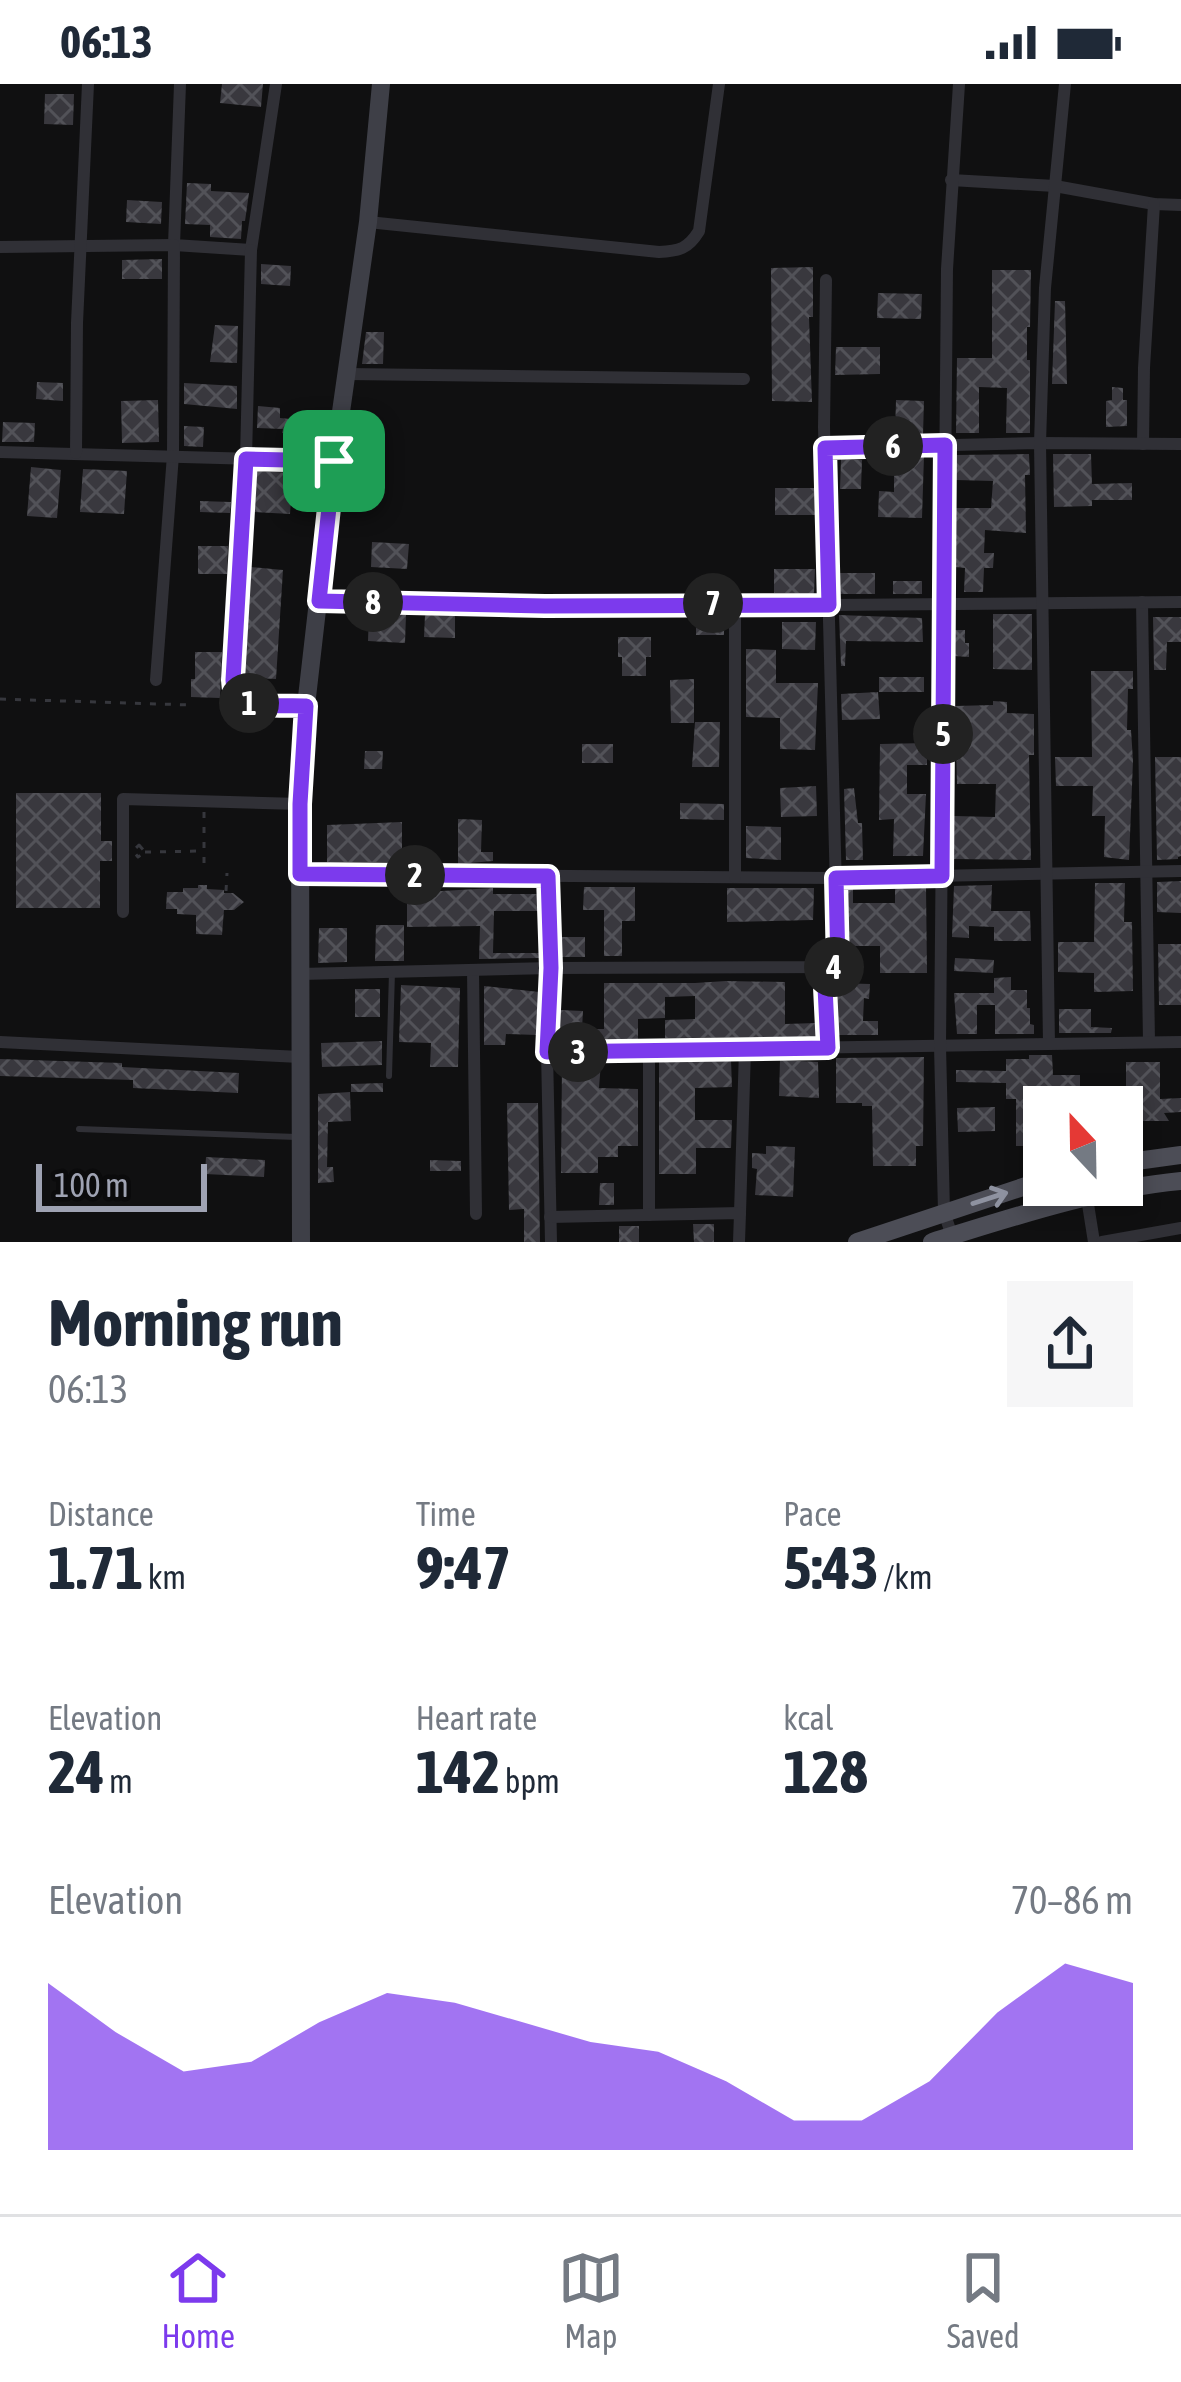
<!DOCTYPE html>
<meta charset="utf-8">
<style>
body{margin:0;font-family:"Asap Condensed",sans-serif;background:#f6f6f7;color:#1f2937;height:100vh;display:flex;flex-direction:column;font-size:45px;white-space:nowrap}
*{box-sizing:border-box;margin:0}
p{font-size:39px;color:#747a83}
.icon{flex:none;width:66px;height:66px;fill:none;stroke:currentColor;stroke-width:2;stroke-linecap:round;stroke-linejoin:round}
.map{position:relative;height:1158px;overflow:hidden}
.panel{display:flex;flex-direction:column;background:#fff;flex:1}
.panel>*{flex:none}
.needle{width:78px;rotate:338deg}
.buttons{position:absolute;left:1023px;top:1002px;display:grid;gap:24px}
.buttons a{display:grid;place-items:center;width:120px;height:120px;border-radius:0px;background:#fff;box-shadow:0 6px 18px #0003;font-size:60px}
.scale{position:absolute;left:36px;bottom:30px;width:171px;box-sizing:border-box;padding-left:12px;border:6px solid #9fa3b3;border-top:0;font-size:33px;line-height:42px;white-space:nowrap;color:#9fa3b3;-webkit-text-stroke:9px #0b0b0c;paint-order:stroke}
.pin{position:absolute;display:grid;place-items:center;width:102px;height:102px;color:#fff;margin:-51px;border-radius:24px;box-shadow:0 6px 18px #0006}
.km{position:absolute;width:60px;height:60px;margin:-30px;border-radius:50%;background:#222;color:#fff;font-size:33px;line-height:60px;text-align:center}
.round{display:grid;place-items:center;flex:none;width:126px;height:126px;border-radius:0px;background:#f6f6f7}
.summary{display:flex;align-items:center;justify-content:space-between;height:204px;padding:0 48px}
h1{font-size:66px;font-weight:700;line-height:90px}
.metrics{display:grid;grid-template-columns:repeat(3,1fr);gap:18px;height:204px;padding:12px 48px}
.metrics div{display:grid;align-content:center}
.metrics b{font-size:60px;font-weight:700}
.metrics small{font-size:33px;font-weight:400}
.metrics p{font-size:33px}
.chart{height:336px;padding:24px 48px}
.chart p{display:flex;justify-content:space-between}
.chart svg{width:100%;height:216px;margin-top:12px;fill:#7c3aed;opacity:.7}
.status{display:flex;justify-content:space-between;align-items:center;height:84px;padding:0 60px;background:#fff;direction:ltr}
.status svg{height:33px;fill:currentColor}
.dock{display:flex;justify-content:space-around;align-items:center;height:168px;border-top:3px solid #e0e1e3;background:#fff;font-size:33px;color:#747a83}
.dock a{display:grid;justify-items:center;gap:6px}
.dock .current{color:#7c3aed}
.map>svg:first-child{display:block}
.building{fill:url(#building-cross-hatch)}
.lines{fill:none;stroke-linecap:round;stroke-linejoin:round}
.path{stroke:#36373d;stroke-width:3;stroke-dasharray:6 9;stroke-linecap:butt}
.lane{stroke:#303036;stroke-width:6}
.street{stroke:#303036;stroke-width:12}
.secondary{stroke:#3e3f47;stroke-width:18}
.primary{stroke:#4c4d56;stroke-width:18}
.oneway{stroke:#8e92a0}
.route-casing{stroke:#fff;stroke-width:24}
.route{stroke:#7c3aed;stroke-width:15}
</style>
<div class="status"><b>06:13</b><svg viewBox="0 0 49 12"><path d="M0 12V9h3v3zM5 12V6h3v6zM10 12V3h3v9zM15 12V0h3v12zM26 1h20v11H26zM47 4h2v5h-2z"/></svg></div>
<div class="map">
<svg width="1181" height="1158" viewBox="0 0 1181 1158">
<defs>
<pattern id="building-cross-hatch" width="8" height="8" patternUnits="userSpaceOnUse" patternTransform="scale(3)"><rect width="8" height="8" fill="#39383e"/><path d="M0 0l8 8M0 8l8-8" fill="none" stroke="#525258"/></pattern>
</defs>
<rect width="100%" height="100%" fill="#101011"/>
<g class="building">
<path d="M222,0H263L261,23L220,19Z"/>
<path d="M45,10H74L73,41L44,40Z"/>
<path d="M187,99L211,100V107L249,109L245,137H242L241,155L210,153V141L185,140Z"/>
<path d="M127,116L162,118L161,140L126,138Z"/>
<path d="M162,175V195H122V176Z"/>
<path d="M261,180L291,182L290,202L261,200Z"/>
<path d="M813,183V233H809L812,318L772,317L771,184Z"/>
<path d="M992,186H1031L1030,243H1027V276H1030V349H1006L1007,304L979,303V349H956L957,274H992Z"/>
<path d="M878,209L922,210L921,235L877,234Z"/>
<path d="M1055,217H1065L1067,300H1052Z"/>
<path d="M215,241L238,242L237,279L210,278Z"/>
<path d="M366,248H384L383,280H362Z"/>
<path d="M836,263H880V290L835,291Z"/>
<path d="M37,298L63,299V317L36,315Z"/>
<path d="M184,299L237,302V325L184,320Z"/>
<path d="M1112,303L1123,304V316H1127V342L1106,343V317L1112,316Z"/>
<path d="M158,316L159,358L122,359L121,317Z"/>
<path d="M896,316L924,317L923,351L895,350Z"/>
<path d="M258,322L280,324V334L301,336L299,351L282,349L283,345L257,344Z"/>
<path d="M3,338L35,339L34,358H2Z"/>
<path d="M184,342L204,343L203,363L184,362Z"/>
<path d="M352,347H379L378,371H351Z"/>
<path d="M1029,370L1030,391H1025L1026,449L985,446L984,469H994L993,484H984L983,508H964L965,484L955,483V424H991L993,397L956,396V371Z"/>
<path d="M1053,370H1091L1092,400L1132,399V416H1092V422L1054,423Z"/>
<path d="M924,372L922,434L878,433L879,407L894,408V373Z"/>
<path d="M841,375L862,376L861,405H840Z"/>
<path d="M31,383L61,386L57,434L27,432Z"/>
<path d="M83,385L127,387L124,430L80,428Z"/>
<path d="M256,387L293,389L290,430L253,428Z"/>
<path d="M775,404H815L816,431H775Z"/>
<path d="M200,417L231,418L230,429L200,428Z"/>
<path d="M372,458L409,460L407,485L371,483Z"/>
<path d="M198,462H228L227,490H198Z"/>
<path d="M250,483L283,486L276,595L251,594L250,601H244V596Z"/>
<path d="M774,485H815L814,510L774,509Z"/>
<path d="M838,489H875V510H839Z"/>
<rect x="893" y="497" width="29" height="13"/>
<path d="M369,529L406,531L405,559L368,557Z"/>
<rect x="696" y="530" width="28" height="21"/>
<path d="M993,530H1032V586L993,585Z"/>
<path d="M425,531L455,532V554L424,553Z"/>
<path d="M839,531L922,534L923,558L846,557L845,582H841Z"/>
<path d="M1153,533H1181V558H1167L1166,586H1154Z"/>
<path d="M782,538H816L815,566L782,565Z"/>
<path d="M954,546H965V559H969V573L954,572Z"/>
<path d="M618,553H651V573H646V592H622V573H618Z"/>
<path d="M746,565L776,566V599H818L815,666L780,665V634L746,633Z"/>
<path d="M195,568H222L220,614L191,613V595H195Z"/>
<path d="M1091,587H1133V605H1128L1127,646H1131L1133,677L1129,776L1104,773L1105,732H1092L1093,702H1056L1055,673H1092Z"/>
<rect x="879" y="593" width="45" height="15"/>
<path d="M694,595V639H671L670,596Z"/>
<path d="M878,608L880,635L842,636L841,610Z"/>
<path d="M993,617L1007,618V629L1034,630V671H1029L1031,776L952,775L954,732L995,733L996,700H957L955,622L993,621Z"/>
<path d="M695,638H720L719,683H692Z"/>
<path d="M927,659V681H907V710H926L923,772H893L894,735L879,736L880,660Z"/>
<rect x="582" y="660" width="31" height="19"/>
<path d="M365,667H383L382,685H364Z"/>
<path d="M1155,673H1181V772L1178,773V775L1157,776Z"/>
<path d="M816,702L817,732L781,733L780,704Z"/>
<path d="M854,704L858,739H862L863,776H846L844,705Z"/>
<path d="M16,709H101V757H112V777H100V824H16Z"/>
<path d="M680,719L724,720V736L680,735Z"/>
<path d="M458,735L482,736L481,768H493V777L458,780Z"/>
<path d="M402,738V778H327V741Z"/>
<path d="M746,742L781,743V776L746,774Z"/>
<path d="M1181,797V829L1157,828V798Z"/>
<path d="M1095,799H1125L1124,838H1132L1133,907L1094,908V889L1058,888V858H1094Z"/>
<path d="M198,801H207V805L224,806V809H233L244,818L234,826H224L222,851L196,850V831L177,830V825H166L167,808H183V804H198Z"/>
<path d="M992,801L991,827H1030L1031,857H994V843L969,842V854L952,853L954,802Z"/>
<path d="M584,803H635V837H622V872H604V826H583Z"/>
<path d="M895,803H926L927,889H880V862H849L846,804H853V819H895Z"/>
<path d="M493,804V810H538L539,827H494L493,869H540V874L479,875L480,842L407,843V809Z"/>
<path d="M727,804H814L813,836L727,838Z"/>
<path d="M376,841H404V877H375Z"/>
<path d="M319,844H347V878L318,879Z"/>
<rect x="561" y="853" width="24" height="20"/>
<path d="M1158,860H1181V921H1159Z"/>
<path d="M955,874L994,876L993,889L954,887Z"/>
<path d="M1011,893V906H1027V924H1030V940L1034,941V950H995V921H977V950H957L954,909H994V894Z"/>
<path d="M726,897L785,898V940L816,939L817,953L665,954V936L695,935V912L665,913V934L638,935V956L559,954L560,926L583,927L582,945H604V899H695Z"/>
<path d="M835,899L870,900L869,915L864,914L863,937H878V951H838Z"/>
<path d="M401,901L460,904L458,983H430L431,959L399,958Z"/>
<path d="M484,902L539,908L537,951L506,950L505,961H484Z"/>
<rect x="355" y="905" width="25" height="28"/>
<path d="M1059,925H1091V943L1112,944L1111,949H1059Z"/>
<path d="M382,957V981L322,983L321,959Z"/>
<path d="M1029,971H1052L1053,991H1080V1021H1039V1062H1016V1015H1006V999L956,998V986L1006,987V975H1029Z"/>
<path d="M924,973L923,1062H916V1082H873L872,1022H862V1019H836V974Z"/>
<path d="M0,975L122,979V983L239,989L238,1009L133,1004V996L0,992Z"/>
<path d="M731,976L732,1003L695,1004V1036H732L731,1064H696V1090H659V977Z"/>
<path d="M780,976L818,978L819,1014L779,1012Z"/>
<path d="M562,978H601L599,1004L638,1005V1062H618V1073H598V1089H561Z"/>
<path d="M1126,978H1160V1015L1181,1014V1028L1164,1029L1169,1037H1141V1048L1122,1051V1026H1126Z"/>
<path d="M383,999V1008H351V1000Z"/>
<path d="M350,1008L351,1037L328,1038L327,1083H333L334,1098L318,1099V1010Z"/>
<path d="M507,1019H538L540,1158H524V1125L509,1126Z"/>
<path d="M995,1023V1047L958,1048L957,1024Z"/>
<path d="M766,1062L795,1063L793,1113L755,1111L757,1085L752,1084V1069L766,1070Z"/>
<path d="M206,1073L265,1076L264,1093L205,1090Z"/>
<path d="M430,1076L461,1077V1087H430Z"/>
<path d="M600,1099H614V1121H599Z"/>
<path d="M693,1140H714V1158H694Z"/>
<rect x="619" y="1142" width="20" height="16"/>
</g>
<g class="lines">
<g class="path">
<path d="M0,615L191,621"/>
<path d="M204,728V780"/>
<path d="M139,761L145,768L138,773L133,767Z"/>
<path d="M145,768L203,767"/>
<path d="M226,807L227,789"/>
</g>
<g class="lane">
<path d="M389,992L392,888"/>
<path d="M79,1045L297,1053"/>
</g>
<g class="street">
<path d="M180,0L174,161L251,166L276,0"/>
<path d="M951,96L1055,102L1154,120L1181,121"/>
<path d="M368,138L659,168C679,167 688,165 699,147L719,0"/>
<path d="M0,163L174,161L173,371L156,596"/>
<path d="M251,166L246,375L233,596C234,604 234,611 241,616C251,624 292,621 306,622"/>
<path d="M347,290L744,295"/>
<path d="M1143,360L1144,284L1154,120"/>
<path d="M825,364L1040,359L1181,360"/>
<path d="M0,368L334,377"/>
<path d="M76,369L77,239L88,0"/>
<path d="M319,517L545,522L735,519"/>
<path d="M1142,518L1149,958"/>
<path d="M300,790L836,794L1181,787"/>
<path d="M548,792L551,884L547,968L551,1158"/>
<path d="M735,793V519L829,521L1181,518"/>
<path d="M123,828V715L300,720"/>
<path d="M823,883L828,964"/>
<path d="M473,886L476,1130"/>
<path d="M300,890L551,884L838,883L824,343L826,196"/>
<path d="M0,958L300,973"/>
<path d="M1049,960L1040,359L1045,204L1065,0"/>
<path d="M547,968L1181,958"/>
<path d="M1087,1114L1094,1158"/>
<path d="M740,1129L745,965"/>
<path d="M649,1131V967"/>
<path d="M550,1133L740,1129L739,1158"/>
<path d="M952,1152L944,1128L940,962L947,185L959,0"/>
<path d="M1102,1158L1181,1144"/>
</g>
<path class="secondary" d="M301,1158L300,720L306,622L334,377L368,138L381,0"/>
<g class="primary">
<path d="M1122,1079L1181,1071"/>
<path d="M857,1158L1044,1096"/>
<path d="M932,1158C1013,1133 1096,1105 1181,1097"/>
</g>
</g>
<defs><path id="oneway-shaft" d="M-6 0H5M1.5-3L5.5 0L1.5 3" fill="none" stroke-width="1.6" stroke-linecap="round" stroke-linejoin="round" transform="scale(3)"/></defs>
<use class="oneway" href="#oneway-shaft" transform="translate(990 1114) rotate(-18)"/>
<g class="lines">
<g class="route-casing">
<path id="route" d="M945,361L942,792L836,794L838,883H824L828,964L547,968L551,884L548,792L300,790V720L306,622C292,621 251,624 241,616C233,611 234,605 233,596L246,375L334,377L319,517L545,522L829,521L825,364Z"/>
</g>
<use href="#route" class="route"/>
</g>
</svg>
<div class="buttons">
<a><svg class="needle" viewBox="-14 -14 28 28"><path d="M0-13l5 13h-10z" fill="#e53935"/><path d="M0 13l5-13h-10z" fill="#747a83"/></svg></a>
</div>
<div class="scale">100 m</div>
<div class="pin" style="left:334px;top:377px;background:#1e9e55"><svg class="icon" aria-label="arrive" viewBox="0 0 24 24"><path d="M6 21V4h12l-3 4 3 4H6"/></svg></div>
<b class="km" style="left:249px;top:619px">1</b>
<b class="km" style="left:415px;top:791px">2</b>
<b class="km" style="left:578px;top:968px">3</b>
<b class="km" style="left:834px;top:883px">4</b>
<b class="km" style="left:943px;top:650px">5</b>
<b class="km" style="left:893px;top:362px">6</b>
<b class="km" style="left:713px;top:519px">7</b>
<b class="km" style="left:373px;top:518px">8</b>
</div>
<section class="panel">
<div class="summary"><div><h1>Morning run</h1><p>06:13</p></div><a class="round"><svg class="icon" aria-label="share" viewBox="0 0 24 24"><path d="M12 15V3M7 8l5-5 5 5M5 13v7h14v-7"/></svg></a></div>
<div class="metrics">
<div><p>Distance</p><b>1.71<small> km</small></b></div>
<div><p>Time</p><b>9:47</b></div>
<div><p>Pace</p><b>5:43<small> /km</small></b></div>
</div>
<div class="metrics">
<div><p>Elevation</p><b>24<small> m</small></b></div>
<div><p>Heart rate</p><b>142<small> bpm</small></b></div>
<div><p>kcal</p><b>128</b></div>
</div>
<div class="chart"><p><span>Elevation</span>70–86 m</p>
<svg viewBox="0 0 160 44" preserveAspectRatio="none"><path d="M0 44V10L10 20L20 28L30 26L40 18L50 12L60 14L70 18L80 22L90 24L100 30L110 38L120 38L130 30L140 16L150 6L160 10V44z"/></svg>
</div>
</section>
<nav class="dock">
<a class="current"><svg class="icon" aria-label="home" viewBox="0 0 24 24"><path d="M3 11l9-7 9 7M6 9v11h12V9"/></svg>Home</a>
<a><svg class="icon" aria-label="map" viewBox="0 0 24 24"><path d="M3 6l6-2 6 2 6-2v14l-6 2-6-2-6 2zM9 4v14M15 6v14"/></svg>Map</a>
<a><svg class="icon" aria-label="saved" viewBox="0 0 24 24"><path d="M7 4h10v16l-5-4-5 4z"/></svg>Saved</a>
</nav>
